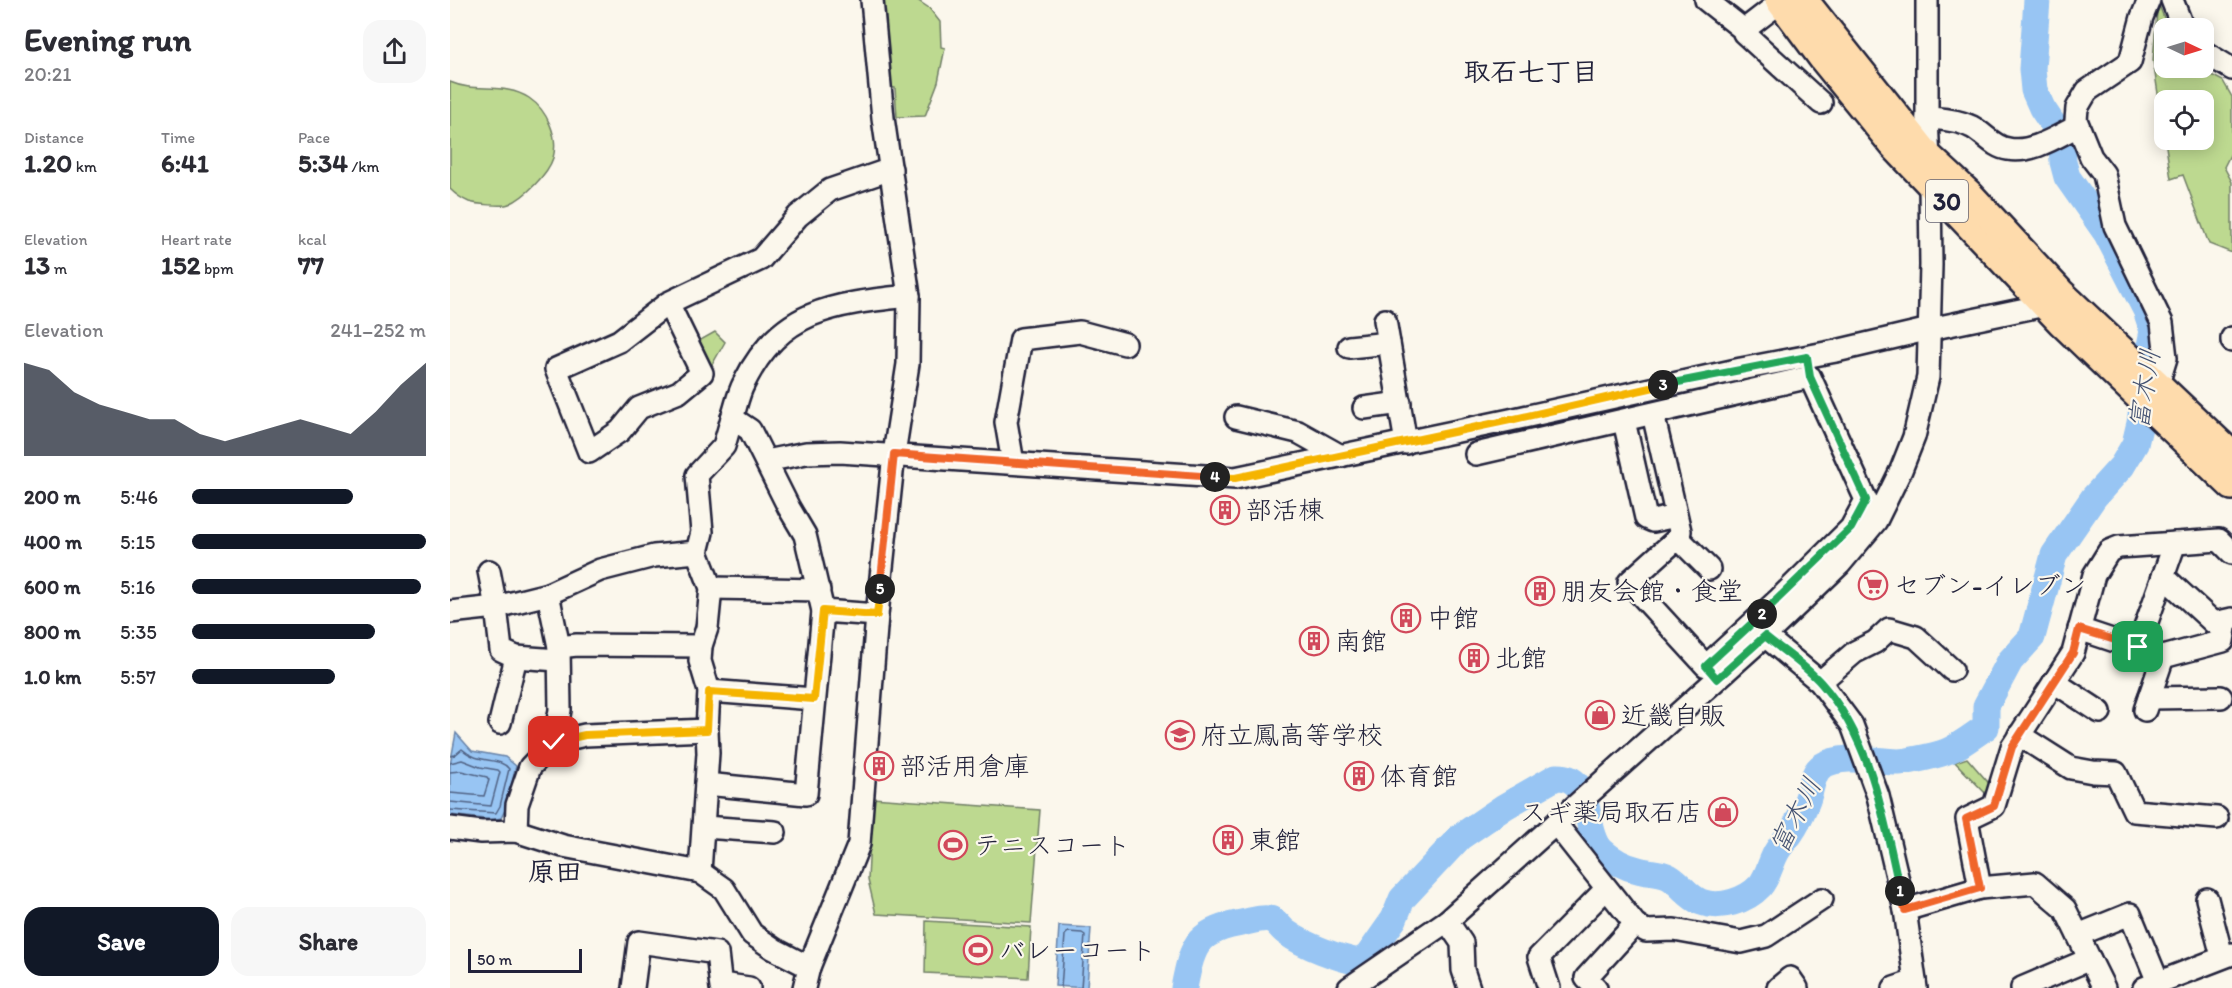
<!DOCTYPE html>
<meta charset="utf-8">
<style>
body{margin:0;font-family:Itim,"Klee One",sans-serif;background:#f7f7f7;color:#2b2b33;height:100vh;display:flex;flex-direction:column;font-size:22px;white-space:nowrap}
*{box-sizing:border-box;margin:0}
p{font-size:20px;color:#7c7c81}
.icon{flex:none;width:33px;height:33px;fill:none;stroke:currentColor;stroke-width:2;stroke-linecap:round;stroke-linejoin:round}
.map{position:relative;flex:1;overflow:hidden}
.sheet{display:flex;flex-direction:column;background:#fff;width:450px}
.sheet>*{flex:none}
.needle{width:39px;rotate:94deg}
.fabs{position:absolute;left:1704px;top:18px;display:grid;gap:12px}
.fabs a{display:grid;place-items:center;width:60px;height:60px;border-radius:12px;background:#fff;box-shadow:0 3px 15px #0003;font-size:30px}
.scale{position:absolute;left:18px;bottom:15px;width:114px;box-sizing:border-box;padding-left:6px;border:3px solid #22223b;border-top:0;font-size:16px;line-height:21px;white-space:nowrap;color:#22223b;-webkit-text-stroke:4px #fbf7ec;paint-order:stroke}
.pin{position:absolute;display:grid;place-items:center;width:51px;height:51px;color:#fff;margin:-26px;border-radius:12px;box-shadow:0 3px 9px #0006}
.km{position:absolute;width:30px;height:30px;margin:-15px;border-radius:50%;background:#222;color:#fff;font-size:16px;line-height:30px;text-align:center}
.round{display:grid;place-items:center;flex:none;width:63px;height:63px;border-radius:18px;background:#f7f7f7}
.headline{display:flex;align-items:center;justify-content:space-between;height:102px;padding:0 24px}
h1{font-size:33px;font-weight:800;line-height:45px}
.metrics{display:grid;grid-template-columns:repeat(3,1fr);gap:9px;height:102px;padding:6px 24px}
.metrics div{display:grid;align-content:center}
.metrics b{font-size:26px;font-weight:800}
.metrics small{font-size:16px;font-weight:400}
.metrics p{font-size:16px}
.chart{height:168px;padding:12px 24px}
.chart p{display:flex;justify-content:space-between}
.chart svg{width:100%;height:108px;margin-top:6px;fill:#111827;opacity:.7}
.button{display:flex;gap:12px;margin-top:auto;padding:12px 24px}
.button a{flex:1;height:69px;border-radius:18px;background:#111827;color:#fff;font-size:24px;font-weight:800;line-height:69px;text-align:center}
.button a+a{background:#f7f7f7;color:#2b2b33}
ul{padding:0 24px;list-style:none;font-size:20px}
li{display:grid;grid-template-columns:96px 72px 1fr;align-items:center;height:45px}
li i{height:15px;border-radius:8px;background:#111827}
main{display:flex;flex:1;min-height:0}
.map>svg:first-child{display:block}
.green{fill:#bdd990;stroke:#707e66;stroke-width:1.5}
.water{fill:#98c5f3;stroke:#6984a9;stroke-width:1.5}
.lines{fill:none;stroke-linecap:round;stroke-linejoin:round}
.shore{stroke:#516385;stroke-width:1.5}
.river{stroke:#98c5f3;stroke-width:27}
.minor-casing{stroke:#22223b;stroke-width:26}
.major-casing{stroke:#22223b;stroke-width:32}
.minor{stroke:#fbf7ec;stroke-width:21}
.major{stroke:#fedbac;stroke-width:27}
.split-1-casing{stroke:#fff;stroke-width:12}
.split-2-casing{stroke:#fff;stroke-width:12}
.split-3-casing{stroke:#fff;stroke-width:12}
.split-4-casing{stroke:#fff;stroke-width:12}
.split-5-casing{stroke:#fff;stroke-width:12}
.split-6-casing{stroke:#fff;stroke-width:12}
.split-1{stroke:#f0652b;stroke-width:8}
.split-2{stroke:#22a559;stroke-width:8}
.split-3{stroke:#22a559;stroke-width:8}
.split-4{stroke:#f5b400;stroke-width:8}
.split-5{stroke:#f0652b;stroke-width:8}
.split-6{stroke:#f5b400;stroke-width:8}
.labels{text-anchor:middle;dominant-baseline:central;stroke-width:4.5;stroke-linejoin:round;paint-order:stroke}
.shield{fill:#fbf7ec;stroke:#636270;stroke-width:1.5}
.shield-label{font-size:24px;font-weight:bold;fill:#22223b}
.poi-label{font-size:26px;fill:#22223b;stroke:#fbf7ec;text-anchor:start}
.neighbourhood-label{font-size:27px;font-weight:bold;fill:#22223b;stroke:#fbf7ec}
.water-label{font-size:27px;font-style:italic;fill:#455372;stroke:#fbf7ec}
</style>
<main>
<section class="sheet">
<div class="headline"><div><h1>Evening run</h1><p>20:21</p></div><a class="round"><svg class="icon" aria-label="share" viewBox="0 0 24 24"><path d="M12 15V3M7 8l5-5 5 5M5 13v7h14v-7"/></svg></a></div>
<div class="metrics">
<div><p>Distance</p><b>1.20<small> km</small></b></div>
<div><p>Time</p><b>6:41</b></div>
<div><p>Pace</p><b>5:34<small> /km</small></b></div>
</div>
<div class="metrics">
<div><p>Elevation</p><b>13<small> m</small></b></div>
<div><p>Heart rate</p><b>152<small> bpm</small></b></div>
<div><p>kcal</p><b>77</b></div>
</div>
<div class="chart"><p><span>Elevation</span>241–252 m</p>
<svg viewBox="0 0 160 44" preserveAspectRatio="none"><path d="M0 44V6L10 9L20 18L30 23L40 26L50 29L60 29L70 35L80 38L90 35L100 32L110 29L120 32L130 35L140 26L150 15L160 6V44z"/></svg>
</div>
<ul>
<li><b>200 m</b>5:46<i style="width:69%"></i></li>
<li><b>400 m</b>5:15<i style="width:100%"></i></li>
<li><b>600 m</b>5:16<i style="width:98%"></i></li>
<li><b>800 m</b>5:35<i style="width:78%"></i></li>
<li><b>1.0 km</b>5:57<i style="width:61%"></i></li>
</ul>
<div class="button"><a>Save</a><a>Share</a></div>
</section>
<div class="map">
<svg width="1782" height="988" viewBox="0 0 1782 988">
<rect width="100%" height="100%" fill="#fbf7ec"/>
<filter id="ink" filterUnits="userSpaceOnUse"><feTurbulence type="fractalNoise" baseFrequency=".0167" numOctaves="2"/><feDisplacementMap in="SourceGraphic" scale="12" xChannelSelector="R" yChannelSelector="G"/><feConvolveMatrix kernelMatrix="1 2 1 2 8 2 1 2 1" color-interpolation-filters="sRGB"/></filter>
<g filter="url(#ink)">
<g class="green">
<path d="M428,0H467L479,8L490,22L491,47L495,48L488,82L475,116L447,117L445,88L437,87Z"/>
<path d="M1709,5L1718,28H1714V68H1748L1773,81L1782,97V151L1774,167L1782,182V253L1759,244L1733,175L1721,179L1715,140H1754V100H1714V134L1703,60L1707,12Z"/>
<path d="M0,82C25,93 55,82 79,98C97,110 109,137 103,158C98,174 74,198 59,204C53,207 25,204 19,202C12,199 5,194 0,189Z"/>
<path d="M265,332L275,342L259,370L247,342Z"/>
<path d="M1517,758L1543,788L1539,797L1505,762Z"/>
<path d="M422,798L590,810L581,923L426,914L418,880Z"/>
<path d="M476,921L581,927L578,978L475,973Z"/>
</g>
<g class="water">
<path d="M6,733L22,751L55,757L66,766L56,808L51,818L43,820L0,815V765Z"/>
<path d="M609,926L641,928L637,988L605,986Z"/>
</g>
<g class="lines">
<g class="shore">
<path d="M0,756L5,755L12,749C29,765 49,756 59,769L50,806L46,813L0,810"/>
<path d="M0,763L12,760L30,767L48,770L50,772L41,806L0,802"/>
<path d="M0,772L11,771L37,777L39,780L34,796L0,793"/>
<path d="M611,988L615,935L618,932L632,933L635,935L631,988"/>
</g>
<path class="river" d="M734,988C743,942 747,931 796,922C804,920 816,917 823,920C828,923 832,930 837,933C855,946 888,958 909,962L918,956L944,919L952,899L1010,837L1054,807L1106,777C1146,775 1131,832 1152,851C1162,860 1175,867 1188,870C1198,873 1210,872 1219,877C1231,884 1238,897 1251,902C1270,909 1296,901 1310,886C1318,877 1320,864 1326,853C1330,845 1337,839 1342,831C1348,823 1352,812 1356,803C1361,792 1362,772 1372,766C1394,753 1425,762 1449,762C1461,761 1491,755 1502,749C1514,743 1525,734 1536,727V706L1560,661L1582,637L1604,555L1644,497L1672,466L1685,444L1690,423L1698,356L1703,331L1696,310L1657,234L1617,177L1613,162L1612,147L1608,132L1592,108L1584,90L1582,69L1587,0"/>
<g class="minor-casing">
<g id="minor">
<path d="M1256,0L1294,30V33L1371,103"/>
<path d="M1699,0L1692,17L1680,62L1637,91L1627,108L1626,120L1641,157L1654,174L1665,226L1712,323L1716,358L1708,384"/>
<path d="M1722,0L1733,28"/>
<path d="M1294,30L1333,0"/>
<path d="M1754,52L1782,69"/>
<path d="M1477,118C1492,119 1508,120 1522,127C1535,134 1543,147 1558,149C1581,154 1608,136 1628,126"/>
<path d="M218,303L252,373L229,392L189,408L170,431L139,452L106,369L169,341L218,303L311,259L348,216L380,190L441,169"/>
<path d="M935,320L956,443"/>
<path d="M1782,338V341"/>
<path d="M899,347L939,343"/>
<path d="M914,408L950,403"/>
<path d="M786,417L848,432L891,456"/>
<path d="M1174,421L1196,518L1203,521L1226,516"/>
<path d="M1026,454L1360,377L1416,500L1401,528L1329,599L1256,666L1179,582L1228,538L1230,531L1203,414"/>
<path d="M316,461L356,453L390,452L785,478L1060,420L1291,369L1386,351L1480,329L1595,305L1605,297"/>
<path d="M563,463L556,422L571,339L630,332L675,344"/>
<path d="M1228,538L1259,569"/>
<path d="M39,571L46,607L51,650L66,657L108,660"/>
<path d="M1713,576L1764,623L1782,619"/>
<path d="M261,588L369,590"/>
<path d="M0,612L46,607L98,594L150,570L204,556L247,552"/>
<path d="M427,615L373,611L355,535L339,508L300,430L282,418C286,407 288,394 294,383C330,309 384,304 459,296"/>
<path d="M1629,629L1713,657L1773,641L1776,621"/>
<path d="M1315,636L1370,682L1402,725L1428,796L1455,910L1466,988"/>
<path d="M109,647L127,645L251,646"/>
<path d="M1688,647L1725,543"/>
<path d="M1370,682L1405,652L1425,642L1439,629L1466,637L1502,670"/>
<path d="M1604,682L1650,712"/>
<path d="M259,691L364,699"/>
<path d="M1699,698L1771,697"/>
<path d="M1695,710L1713,657"/>
<path d="M50,723L66,657"/>
<path d="M1569,735L1621,768L1643,772L1666,773L1684,811L1767,818"/>
<path d="M104,742L135,735L257,730"/>
<path d="M256,784L356,794L373,611"/>
<path d="M1106,824L1185,924L1196,931L1224,930L1291,942L1316,936L1372,899"/>
<path d="M254,827L325,832"/>
<path d="M0,828L31,832L66,831L113,846L250,872L274,889L302,934L324,949L359,967"/>
<path d="M66,831L67,805L80,767L104,742L110,710L109,647L98,594"/>
<path d="M250,872L258,753L257,730L259,691L250,661L251,646L257,628L261,588L247,552L252,532L247,475L274,446L282,418"/>
<path d="M1530,888L1517,819L1544,806L1562,747L1623,653L1644,575L1659,551L1669,547L1769,540L1782,553"/>
<path d="M1757,899L1772,956"/>
<path d="M1455,910L1530,888L1585,883L1615,909L1654,988"/>
<path d="M997,921L1012,943L1013,970L1019,988"/>
<path d="M1628,935L1680,914L1708,982"/>
<path d="M271,984L299,988"/>
<path d="M183,988L189,942L267,953L271,988"/>
<path d="M354,988L359,967L409,844L427,615L444,454L458,364L459,296L433,118L422,0"/>
<path d="M899,988L997,921L1315,636L1390,564L1426,521L1451,470L1464,437L1478,377L1481,265L1480,184L1477,118V0"/>
<path d="M1099,988L1089,957L1156,889"/>
<path d="M1146,988L1136,978L1185,924"/>
<path d="M1328,988L1340,978L1347,988"/>
<path d="M1444,988L1465,981"/>
<path d="M1572,988L1640,959"/>
<path d="M1694,988L1782,954"/>
</g>
</g>
<g class="major-casing">
<g id="major">
<path d="M1329,0L1373,59L1444,146L1611,322L1782,486"/>
<path d="M1354,0L1478,156L1519,194L1610,292L1782,455"/>
</g>
</g>
<use href="#minor" class="minor"/>
<use href="#major" class="major"/>
</g>
</g>
<g class="lines" filter="url(#ink)">
<g class="split-1-casing">
<path id="split-1" d="M1450,891L1455,910L1530,888L1516,819L1544,806L1562,747L1623,653L1629,629L1688,647"/>
</g>
<g class="split-2-casing">
<path id="split-2" d="M1312,614L1256,666L1267,679L1315,636C1333,651 1355,665 1371,683C1422,740 1434,820 1450,891"/>
</g>
<g class="split-3-casing">
<path id="split-3" d="M1213,385L1357,357L1360,377L1416,500L1401,528L1312,614"/>
</g>
<g class="split-4-casing">
<path id="split-4" d="M765,477L785,478L1060,420L1213,385"/>
</g>
<g class="split-5-casing">
<path id="split-5" d="M430,589L444,454L765,477"/>
</g>
<g class="split-6-casing">
<path id="split-6" d="M104,742L135,735L257,730L259,692L364,699L373,611L427,615L430,589"/>
</g>
<use href="#split-1" class="split-1"/>
<use href="#split-2" class="split-2"/>
<use href="#split-3" class="split-3"/>
<use href="#split-4" class="split-4"/>
<use href="#split-5" class="split-5"/>
<use href="#split-6" class="split-6"/>
</g>
<defs>
<g id="building-ring" transform="scale(1.5)"><circle r="9.5" fill="#fbf7ec" stroke="#d1495b" stroke-width="1.5"/><path d="M-4-6H4V6H1V3H-1V6H-4ZM-2.5-4.3h1.7v1.8h-1.7ZM.8-4.3h1.7v1.8H.8ZM-2.5-1h1.7V.8h-1.7ZM.8-1h1.7V.8H.8Z" fill="#d1495b"/></g>
<g id="supermarket-ring" transform="scale(1.5)"><circle r="9.5" fill="#fbf7ec" stroke="#d1495b" stroke-width="1.5"/><path d="M-6-5.5h2.5l.6 2H6L4.5 2H-2.5L-4.4-4H-6ZM-1.5 3.2a1.3 1.3 0 1 0 .1 0ZM3 3.2a1.3 1.3 0 1 0 .1 0Z" fill="#d1495b"/></g>
<g id="shop-ring" transform="scale(1.5)"><circle r="9.5" fill="#fbf7ec" stroke="#d1495b" stroke-width="1.5"/><path d="M-5-2.5h2.3a2.7 3.5 0 0 1 5.4 0H5L5.5 6h-11ZM-1.5-2.5h3a1.5 2.3 0 0 0-3 0Z" fill="#d1495b"/></g>
<g id="school-ring" transform="scale(1.5)"><circle r="9.5" fill="#fbf7ec" stroke="#d1495b" stroke-width="1.5"/><path d="M0-5L7-2L0 1L-7-2ZM-4 1L0 2.5L4 1V4Q0 6-4 4Z" fill="#d1495b"/></g>
<g id="stadium-ring" transform="scale(1.5)"><circle r="9.5" fill="#fbf7ec" stroke="#d1495b" stroke-width="1.5"/><path d="M0-5a6.5 5 0 1 0 0 10a6.5 5 0 1 0 0-10ZM-3.5-1.8h7v3.6h-7Z" fill="#d1495b"/></g>
</defs>
<g fill-rule="evenodd">
<use href="#building-ring" x="775" y="510"/>
<use href="#supermarket-ring" x="1423" y="585"/>
<use href="#building-ring" x="1090" y="591"/>
<use href="#building-ring" x="956" y="618"/>
<use href="#building-ring" x="864" y="641"/>
<use href="#building-ring" x="1024" y="658"/>
<use href="#shop-ring" x="1150" y="715"/>
<use href="#school-ring" x="730" y="735"/>
<use href="#building-ring" x="429" y="766"/>
<use href="#building-ring" x="909" y="776"/>
<use href="#shop-ring" x="1273" y="812"/>
<use href="#building-ring" x="778" y="840"/>
<use href="#stadium-ring" x="503" y="845"/>
<use href="#stadium-ring" x="528" y="950"/>
</g>
<g class="labels">
<rect class="shield" x="1476" y="180" width="42" height="42" rx="4.5"/>
<g class="shield-label">
<text x="1497" y="201">30</text>
</g>
<g class="poi-label">
<text x="796" y="510">部活棟</text>
<text x="1444" y="585">セブン-イレブン</text>
<text x="1111" y="591">朋友会館・食堂</text>
<text x="977" y="618">中館</text>
<text x="885" y="641">南館</text>
<text x="1045" y="658">北館</text>
<text x="1171" y="715">近畿自販</text>
<text x="751" y="735">府立鳳高等学校</text>
<text x="450" y="766">部活用倉庫</text>
<text x="930" y="776">体育館</text>
<text x="1252" y="812" text-anchor="end">スギ薬局取石店</text>
<text x="799" y="840">東館</text>
<text x="524" y="845">テニスコート</text>
<text x="549" y="950">バレーコート</text>
</g>
<g class="neighbourhood-label">
<text x="1081" y="71">取石七丁目</text>
<text x="105" y="871">原田</text>
</g>
<g class="water-label">
<text transform="translate(1694 389) rotate(-81)">富木川</text>
<text transform="translate(1345 815) rotate(-63)">富木川</text>
</g>
</g>
</svg>
<div class="fabs">
<a><svg class="needle" viewBox="-14 -14 28 28"><path d="M0-13l5 13h-10z" fill="#e53935"/><path d="M0 13l5-13h-10z" fill="#7c7c81"/></svg></a>
<a><svg class="icon" aria-label="locate" viewBox="0 0 24 24"><circle cx="12" cy="12" r="6"/><path d="M12 2v4M12 18v4M2 12h4M18 12h4"/></svg></a>
</div>
<div class="scale">50 m</div>
<div class="pin" style="left:1688px;top:647px;background:#1e9e55"><svg class="icon" aria-label="arrive" viewBox="0 0 24 24"><path d="M6 21V4h12l-3 4 3 4H6"/></svg></div>
<div class="pin" style="left:104px;top:742px;background:#d93025"><svg class="icon" aria-label="check" viewBox="0 0 24 24"><path d="M5 12l5 5 9-10"/></svg></div>
<b class="km" style="left:1450px;top:891px">1</b>
<b class="km" style="left:1312px;top:614px">2</b>
<b class="km" style="left:1213px;top:385px">3</b>
<b class="km" style="left:765px;top:477px">4</b>
<b class="km" style="left:430px;top:589px">5</b>
</div>
</main>
